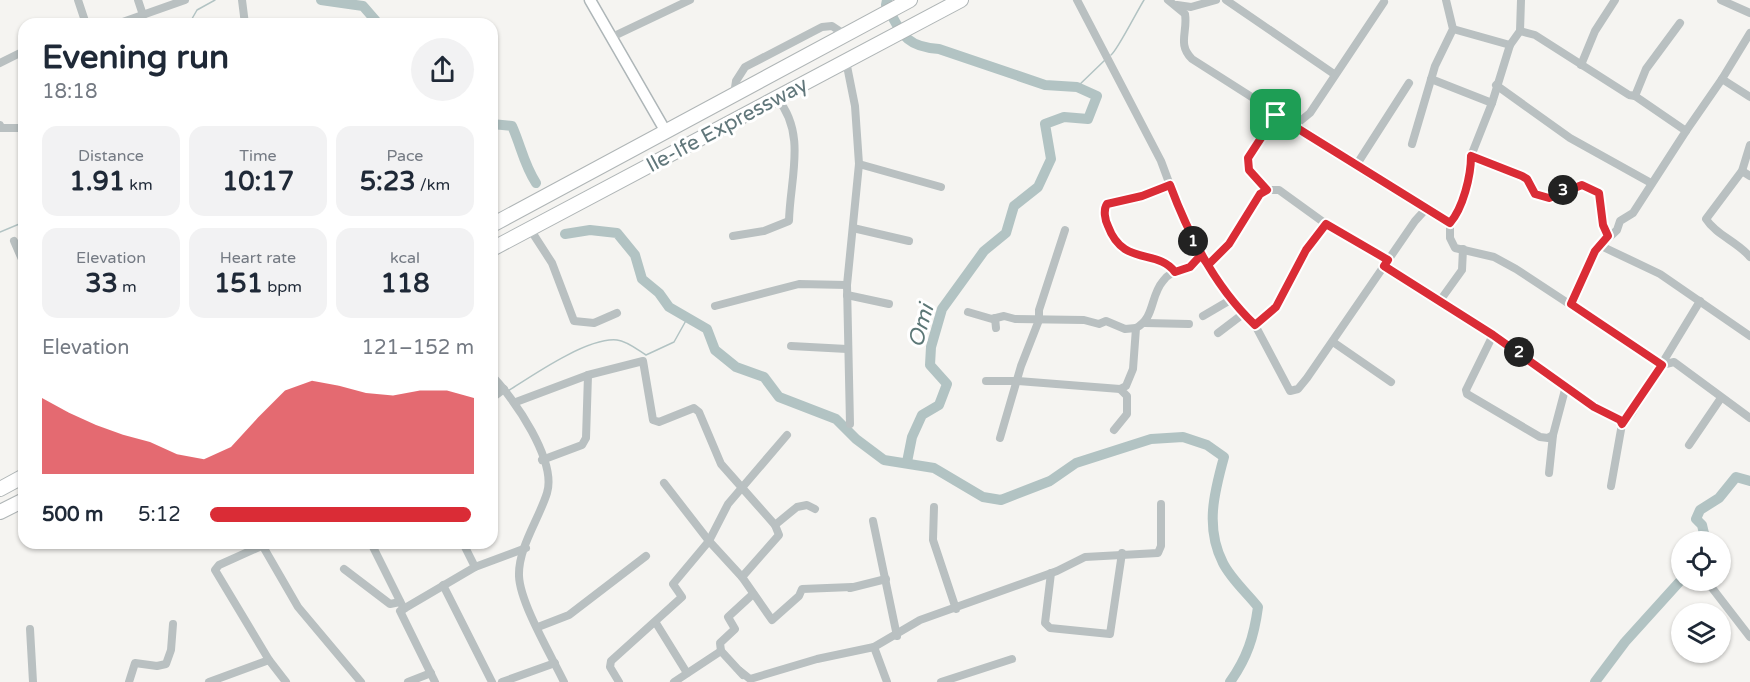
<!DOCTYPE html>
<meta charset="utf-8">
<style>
body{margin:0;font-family:"Varela Round",sans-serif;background:#f2f2f3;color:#1f2937;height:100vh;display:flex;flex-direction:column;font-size:22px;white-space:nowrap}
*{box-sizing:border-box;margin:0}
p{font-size:20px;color:#747a83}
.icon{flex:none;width:33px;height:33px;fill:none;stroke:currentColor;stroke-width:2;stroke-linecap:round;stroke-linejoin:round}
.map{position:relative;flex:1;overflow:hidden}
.sheet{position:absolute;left:18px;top:18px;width:480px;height:531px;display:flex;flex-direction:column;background:#fff;border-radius:18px;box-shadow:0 2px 4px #0004}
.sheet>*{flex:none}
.fabs{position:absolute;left:1671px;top:531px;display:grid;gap:12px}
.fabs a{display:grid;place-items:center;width:60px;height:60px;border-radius:50%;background:#fff;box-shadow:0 2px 4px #0004;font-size:30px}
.pin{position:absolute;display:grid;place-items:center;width:51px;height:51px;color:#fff;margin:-26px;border-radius:12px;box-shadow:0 3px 9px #0006}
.km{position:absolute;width:30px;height:30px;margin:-15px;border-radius:50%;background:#222;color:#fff;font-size:16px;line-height:30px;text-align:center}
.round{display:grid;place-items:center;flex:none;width:63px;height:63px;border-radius:32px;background:#f2f2f3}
.head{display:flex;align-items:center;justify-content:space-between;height:102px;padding:0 24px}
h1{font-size:33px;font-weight:700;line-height:45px}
.stats{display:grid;grid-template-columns:repeat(3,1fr);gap:9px;height:102px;padding:6px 24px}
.stats div{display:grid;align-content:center;border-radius:15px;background:#f2f2f3;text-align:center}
.stats b{font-size:26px;font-weight:700}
.stats small{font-size:16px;font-weight:400}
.stats p{font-size:16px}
.chart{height:168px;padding:12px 24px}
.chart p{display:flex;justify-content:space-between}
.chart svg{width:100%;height:108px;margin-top:6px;fill:#da2c36;opacity:.7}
ul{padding:0 24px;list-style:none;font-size:20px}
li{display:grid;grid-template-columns:96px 72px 1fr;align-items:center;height:45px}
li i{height:15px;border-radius:8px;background:#da2c36}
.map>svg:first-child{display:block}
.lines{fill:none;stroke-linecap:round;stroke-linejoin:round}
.stream{stroke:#b2c3c3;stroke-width:1.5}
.river{stroke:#b2c3c3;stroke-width:10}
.secondary-casing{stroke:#aeb6b8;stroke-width:13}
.highway-casing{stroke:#afb5b6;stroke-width:16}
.street{stroke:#b9c0c1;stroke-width:8}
.secondary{stroke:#fff;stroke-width:10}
.highway{stroke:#fff;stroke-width:14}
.route-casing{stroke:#fff;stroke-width:12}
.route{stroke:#da2c36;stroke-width:8}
.labels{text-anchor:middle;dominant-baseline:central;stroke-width:6;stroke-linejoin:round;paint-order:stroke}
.street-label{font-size:21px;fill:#61777b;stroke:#fff}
.water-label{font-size:22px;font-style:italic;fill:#5c7776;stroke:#fff}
</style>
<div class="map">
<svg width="1750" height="682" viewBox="0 0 1750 682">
<rect width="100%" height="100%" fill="#f5f4f1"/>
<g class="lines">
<g class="stream">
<path d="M189,24L197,10L215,0"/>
<path d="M1111,55C1117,51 1137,11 1144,0"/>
<path d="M1077,87L1105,60"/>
<path d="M0,232L24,222"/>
<path d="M508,391C533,375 588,337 617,340C627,341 638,350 646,355L674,342L688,317"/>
</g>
<g class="river">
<path d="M321,0L363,6L376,21L375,24"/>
<path d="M887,0L886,5C901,32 904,47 939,49L1045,85L1077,87L1097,96L1088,119L1064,117L1045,124L1051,159L1038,187L1014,206L1006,233L984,251L942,309L931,347L930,365L947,384L939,405L922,415L912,437L907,462"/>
<path d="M492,124L512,126C521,146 524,165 536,183"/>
<path d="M565,234L590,230L617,233L635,255L642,279L659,293L669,307L707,329L715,350L736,367L764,377L779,397L836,419L856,439L884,460L934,468L983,497L1001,500L1050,481L1076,463L1151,439L1183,437L1207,445L1224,457C1214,493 1205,528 1223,563C1231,579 1247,593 1258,607C1254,637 1247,658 1230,682"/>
<path d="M1706,542L1702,525L1696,519L1700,510L1719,498L1736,477L1750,481"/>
<path d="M1595,682L1625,642L1682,579"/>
</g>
<g class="secondary-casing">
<path id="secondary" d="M590,0L666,132"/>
</g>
<g class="highway-casing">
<g id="highway">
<path d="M492,225L910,0"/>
<path d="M492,249L961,0"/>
<path d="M0,489L24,476"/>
<path d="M0,512L24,500"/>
</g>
</g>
<g class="street">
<path d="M78,0L86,24"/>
<path d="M138,0L143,15"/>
<path d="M242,0L245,24"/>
<path d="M1077,0L1161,161L1184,223L1201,256L1243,314L1255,325L1290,391L1298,389L1307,378L1415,221L1425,210L1423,208"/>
<path d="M1168,0L1185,14C1188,32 1177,44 1192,59L1357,164L1366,173L1450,223"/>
<path d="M1226,0L1334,74"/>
<path d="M1521,0L1520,31L1510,45L1492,103L1471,156V169L1456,216L1450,223V238L1455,248L1494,257L1516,269L1662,365L1674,362L1750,418"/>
<path d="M1721,0L1750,13"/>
<path d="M1177,5L1191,7L1216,0"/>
<path d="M117,24L185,0"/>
<path d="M1453,29L1510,45"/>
<path d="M1520,31L1535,35L1629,95L1635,96L1686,131L1633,213L1620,221L1617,230L1595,251L1571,304"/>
<path d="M1750,33L1722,79L1750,97"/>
<path d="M612,37L690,0"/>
<path d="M846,61L855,106L859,164L847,285L850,424"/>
<path d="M0,63L24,51"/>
<path d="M1581,65L1595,31L1615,0"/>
<path d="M1431,79L1492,103"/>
<path d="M1496,85L1570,138L1651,183"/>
<path d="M734,94L736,81L745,67L822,27L832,26L844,34"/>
<path d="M1635,96L1646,69L1680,23"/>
<path d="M0,125L1,128H24"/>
<path d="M1294,126L1310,113L1384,2"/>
<path d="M1686,131L1722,79"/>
<path d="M1412,144L1435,66L1453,29L1446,0"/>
<path d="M1750,145L1742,171L1706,219C1716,235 1738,242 1750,257"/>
<path d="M1471,156L1522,176L1527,179L1535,194L1549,198L1582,185L1599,193L1603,225L1608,236"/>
<path d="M859,164L941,187"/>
<path d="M1357,164L1409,83"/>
<path d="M1742,171L1750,176"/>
<path d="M1170,185L1142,196L1111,202L1105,207C1112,273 1153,243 1175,272"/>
<path d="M1267,190L1249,170L1248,158L1276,115"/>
<path d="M853,228L909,241"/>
<path d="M530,229L552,263L574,321L594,323L617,313"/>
<path d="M733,236L764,231L789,221C790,178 807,134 777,98"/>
<path d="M14,241L24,264"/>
<path d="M1599,245L1660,274L1750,336"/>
<path d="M1208,265L1229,244L1260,194L1267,190H1279L1326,224L1388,260"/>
<path d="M1384,265L1493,335L1595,407L1620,420L1622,424L1611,486"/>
<path d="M847,295L889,304"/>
<path d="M1439,302L1462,270L1463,249"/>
<path d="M715,306L799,284L847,285"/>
<path d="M968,312L992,319L1004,316L1015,319L1084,320L1099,324L1106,321L1125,329L1136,328"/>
<path d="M1203,316L1232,299"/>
<path d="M995,318L996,328"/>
<path d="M1145,323L1189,324"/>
<path d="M1255,325L1276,307L1306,250L1326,224"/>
<path d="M1218,333L1243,314"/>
<path d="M1493,335L1466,390L1467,394L1540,437L1548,438L1553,435L1566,386"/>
<path d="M1333,342L1391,382"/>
<path d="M791,346L847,349"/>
<path d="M492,376C514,398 557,461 547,493C539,519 518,548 519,576C520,603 551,655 564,682"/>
<path d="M986,381H1018L1120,389"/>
<path d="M492,398L504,389"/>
<path d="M516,402L588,375L643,361L653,420L659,422L694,408L699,412L721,464L775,525"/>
<path d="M1622,424L1632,413L1700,301"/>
<path d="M1114,430L1127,414V396L1120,389L1126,386L1133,369L1136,328C1155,318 1150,296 1163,281C1173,267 1190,270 1201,256"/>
<path d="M1000,438L1021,366L1039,320V310L1065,230"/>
<path d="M1689,445L1721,398"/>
<path d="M542,460L582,445L586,438L588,375"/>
<path d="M1549,473L1553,435"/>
<path d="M664,483L709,541L742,577L772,620L799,596L802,589L852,587"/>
<path d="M934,507L933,540L956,609"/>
<path d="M873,521L897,636"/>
<path d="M261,543L298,607L361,682"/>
<path d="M268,543L219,565L215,570L269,660L286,682"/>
<path d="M371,543L404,609"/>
<path d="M463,543L475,567"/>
<path d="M344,569L390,604L400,602"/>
<path d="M1051,573L1045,623L1050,628L1110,634L1122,553"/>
<path d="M742,577L779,535L775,525L797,507L807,505L815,509"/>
<path d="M1709,584L1750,637"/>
<path d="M443,585L492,682"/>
<path d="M850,588L886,579"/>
<path d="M656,623L687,673"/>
<path d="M538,627L569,615L646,556"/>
<path d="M30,629L33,682"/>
<path d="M874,647L887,682"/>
<path d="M721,651L720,643L735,629L728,617L753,594"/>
<path d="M740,671L750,679L817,659L874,647L920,620L1057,571L1085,557L1158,553L1161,546V504"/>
<path d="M129,682L135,663L157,666L166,664L171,650L173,624"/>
<path d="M209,682L269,660"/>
<path d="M408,682L431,673"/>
<path d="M435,682L400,611L475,567L526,548"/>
<path d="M502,682L555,663"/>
<path d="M619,682L610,667L611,661L682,597L673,584L709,541L728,504L787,435"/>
<path d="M674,682L721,651L743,675"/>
<path d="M941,682L1012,659"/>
</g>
<use href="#secondary" class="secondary"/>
<use href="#highway" class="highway"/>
</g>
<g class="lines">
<g class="route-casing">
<path id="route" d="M1276,115L1248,158L1249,170L1267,190L1260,194L1229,244L1208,265L1201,255L1190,267L1175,272C1157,248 1123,267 1108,226C1105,220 1103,210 1107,204L1142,196L1170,185C1189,236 1215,287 1255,325L1276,307L1306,250L1326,224L1388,260L1384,266L1493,335L1594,407L1620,420L1622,424L1662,365L1571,304L1595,251L1608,236L1603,225L1599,193L1582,185L1549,198L1535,194L1527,179L1522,176L1471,156C1471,176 1463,208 1450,223L1276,115"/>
</g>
<use href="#route" class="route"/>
</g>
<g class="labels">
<g class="street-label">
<text transform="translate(727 125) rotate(-28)">Ile-Ife Expressway</text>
</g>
<g class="water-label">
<text transform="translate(921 326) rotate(-74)">Omi</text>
</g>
</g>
</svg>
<div class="fabs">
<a><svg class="icon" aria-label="locate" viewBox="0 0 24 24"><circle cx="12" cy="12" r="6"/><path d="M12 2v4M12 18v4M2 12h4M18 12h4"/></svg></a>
<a><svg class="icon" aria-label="layers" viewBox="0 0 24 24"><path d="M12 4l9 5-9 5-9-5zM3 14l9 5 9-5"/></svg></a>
</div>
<div class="pin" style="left:1276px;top:115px;background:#1e9e55"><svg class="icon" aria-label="arrive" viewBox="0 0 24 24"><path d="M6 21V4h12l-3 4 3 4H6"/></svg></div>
<b class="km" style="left:1193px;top:241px">1</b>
<b class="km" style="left:1519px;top:352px">2</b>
<b class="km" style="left:1563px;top:190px">3</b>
<section class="sheet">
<div class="head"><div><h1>Evening run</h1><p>18:18</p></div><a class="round"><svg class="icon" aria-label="share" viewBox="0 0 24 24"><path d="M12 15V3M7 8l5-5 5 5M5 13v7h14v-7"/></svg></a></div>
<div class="stats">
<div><p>Distance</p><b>1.91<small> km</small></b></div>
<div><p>Time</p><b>10:17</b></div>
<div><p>Pace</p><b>5:23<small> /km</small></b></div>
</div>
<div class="stats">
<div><p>Elevation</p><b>33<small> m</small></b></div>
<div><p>Heart rate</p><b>151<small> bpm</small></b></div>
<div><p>kcal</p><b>118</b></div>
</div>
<div class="chart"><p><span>Elevation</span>121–152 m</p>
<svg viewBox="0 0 160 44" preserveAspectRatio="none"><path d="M0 44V13L10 19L20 24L30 28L40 31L50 36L60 38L70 33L80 21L90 10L100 6L110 8L120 11L130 12L140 10L150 10L160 13V44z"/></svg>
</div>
<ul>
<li><b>500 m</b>5:12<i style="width:99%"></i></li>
</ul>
</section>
</div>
